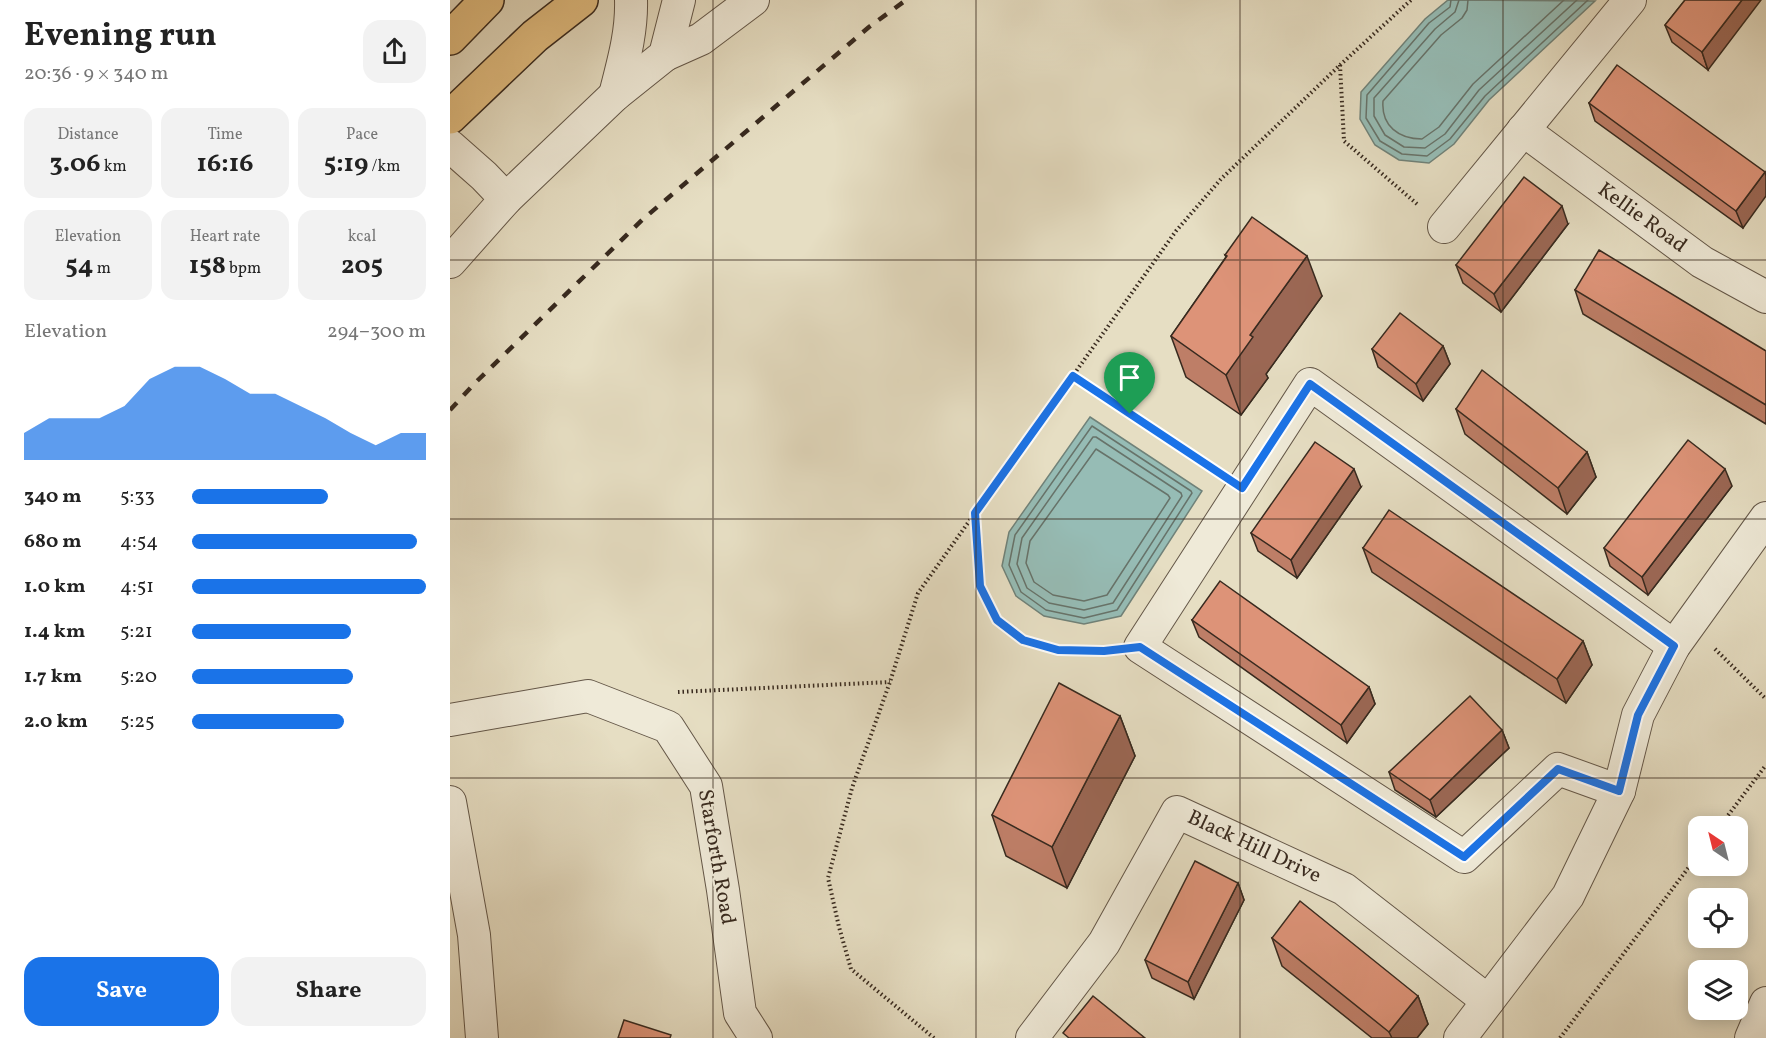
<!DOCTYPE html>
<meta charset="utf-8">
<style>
body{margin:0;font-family:Vollkorn,serif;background:#f2f2f2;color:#222;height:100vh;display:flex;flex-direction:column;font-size:22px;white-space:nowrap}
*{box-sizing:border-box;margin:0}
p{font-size:20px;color:#767676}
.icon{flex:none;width:33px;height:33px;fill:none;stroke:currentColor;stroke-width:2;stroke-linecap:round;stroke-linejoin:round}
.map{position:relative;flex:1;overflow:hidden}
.side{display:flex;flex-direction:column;background:#fff;width:450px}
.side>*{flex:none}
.needle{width:39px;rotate:325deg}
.tools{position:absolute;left:1238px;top:816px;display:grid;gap:12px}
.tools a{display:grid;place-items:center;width:60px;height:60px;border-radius:12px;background:#fff;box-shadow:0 3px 15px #0003;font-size:30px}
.pin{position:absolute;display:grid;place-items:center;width:51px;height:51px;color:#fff;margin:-62px -26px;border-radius:50% 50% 50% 0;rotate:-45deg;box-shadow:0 0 6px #0007}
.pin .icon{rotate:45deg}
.round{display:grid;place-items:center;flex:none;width:63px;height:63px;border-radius:18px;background:#f2f2f2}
.head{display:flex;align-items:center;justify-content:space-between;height:102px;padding:0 24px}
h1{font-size:33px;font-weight:700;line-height:45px}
.stats{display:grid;grid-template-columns:repeat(3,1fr);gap:9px;height:102px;padding:6px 24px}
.stats div{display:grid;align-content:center;border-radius:15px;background:#f2f2f2;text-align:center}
.stats b{font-size:26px;font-weight:700}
.stats small{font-size:16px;font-weight:400}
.stats p{font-size:16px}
.chart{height:168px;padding:12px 24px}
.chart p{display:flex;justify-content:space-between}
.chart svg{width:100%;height:108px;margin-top:6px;fill:#1a73e8;opacity:.7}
.action{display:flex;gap:12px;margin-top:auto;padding:12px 24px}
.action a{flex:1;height:69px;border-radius:18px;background:#1a73e8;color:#fff;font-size:24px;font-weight:700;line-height:69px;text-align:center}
.action a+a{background:#f2f2f2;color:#222}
ul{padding:0 24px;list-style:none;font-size:20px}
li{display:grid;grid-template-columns:96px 72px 1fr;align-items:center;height:45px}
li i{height:15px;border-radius:8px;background:#1a73e8}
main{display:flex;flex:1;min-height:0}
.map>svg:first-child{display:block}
.water{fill:#96bcb5;stroke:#708279;stroke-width:1.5}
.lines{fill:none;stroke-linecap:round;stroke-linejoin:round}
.shore{stroke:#67736a;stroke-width:1.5}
.minor-casing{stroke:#645748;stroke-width:34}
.trunk-casing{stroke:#382a1f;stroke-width:36}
.path{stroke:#382a1f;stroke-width:4;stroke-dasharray:1.5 3;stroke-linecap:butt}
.minor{stroke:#efead8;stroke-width:32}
.trunk{stroke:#e3bf82;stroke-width:33}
.rail{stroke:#382a1f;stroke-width:4.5;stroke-dasharray:10 10;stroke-linecap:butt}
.wall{fill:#be7e67;stroke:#382a1f;stroke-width:1.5}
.shaded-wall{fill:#9b6754;stroke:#382a1f;stroke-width:1.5}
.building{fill:#dd9378;stroke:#382a1f;stroke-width:1.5}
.route-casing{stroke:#fff;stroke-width:12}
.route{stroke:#1a73e8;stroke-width:8}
.grid{fill:none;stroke:#382a1f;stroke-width:1.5;stroke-opacity:0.55}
.labels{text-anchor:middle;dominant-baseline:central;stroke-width:4.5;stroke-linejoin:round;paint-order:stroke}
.street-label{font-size:21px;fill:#382a1f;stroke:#efead8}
</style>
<main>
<section class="side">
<div class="head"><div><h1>Evening run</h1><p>20:36 · 9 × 340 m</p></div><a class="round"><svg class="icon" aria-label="share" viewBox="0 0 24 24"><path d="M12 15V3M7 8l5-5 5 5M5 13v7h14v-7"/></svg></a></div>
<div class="stats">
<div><p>Distance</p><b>3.06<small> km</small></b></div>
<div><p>Time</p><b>16:16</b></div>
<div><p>Pace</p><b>5:19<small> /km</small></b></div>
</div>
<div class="stats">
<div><p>Elevation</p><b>54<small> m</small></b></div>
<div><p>Heart rate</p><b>158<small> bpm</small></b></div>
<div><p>kcal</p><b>205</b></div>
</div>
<div class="chart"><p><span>Elevation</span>294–300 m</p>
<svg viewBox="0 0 160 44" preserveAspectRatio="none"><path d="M0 44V33L10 27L20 27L30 27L40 22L50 11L60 6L70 6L80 11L90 17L100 17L110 22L120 27L130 33L140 38L150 33L160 33V44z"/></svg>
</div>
<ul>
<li><b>340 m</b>5:33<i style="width:58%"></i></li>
<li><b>680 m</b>4:54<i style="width:96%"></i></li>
<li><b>1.0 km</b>4:51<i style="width:100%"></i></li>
<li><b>1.4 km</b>5:21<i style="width:68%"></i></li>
<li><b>1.7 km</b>5:20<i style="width:69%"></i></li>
<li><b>2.0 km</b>5:25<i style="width:65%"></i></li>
</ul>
<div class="action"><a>Save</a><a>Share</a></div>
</section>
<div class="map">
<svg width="1316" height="1038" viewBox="0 0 1316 1038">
<rect width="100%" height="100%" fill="#e6dec3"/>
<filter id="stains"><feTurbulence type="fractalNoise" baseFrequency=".00333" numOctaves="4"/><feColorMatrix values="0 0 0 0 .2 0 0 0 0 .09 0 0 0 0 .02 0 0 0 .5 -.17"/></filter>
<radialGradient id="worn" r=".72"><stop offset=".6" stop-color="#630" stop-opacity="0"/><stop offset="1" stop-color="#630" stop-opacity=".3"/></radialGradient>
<g class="water">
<path d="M998,0L1145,1L1039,100L1004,144L979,163L949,160L925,145L910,119L911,92L975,19Z"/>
<path d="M640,417L752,491L671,616L634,624L594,616L566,596L552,566L559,532Z"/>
</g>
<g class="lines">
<g class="shore">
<path d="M1001,0L1000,7L979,23L917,95L916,118L930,141L952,154L977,156L1000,139L1035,96L1138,0"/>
<path d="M1009,0L1005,12L985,29L924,98V116L935,135L954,147L975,148L995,134L1029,90L1127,0"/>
<path d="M1018,0L1017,10L1012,18L991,35L933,101C931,126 949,139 972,139L989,127L1023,84L1114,0"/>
<path d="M642,426L741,491L742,493L667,610L634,618L596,610L571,592L559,565L565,535Z"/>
<path d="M643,437H646L731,493L732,496L663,603L634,610L599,603L577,588L567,564L572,538Z"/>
<path d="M646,449L718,495L720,498L657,595L634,601L603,595L584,582L576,563L580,541Z"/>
</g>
<g class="minor-casing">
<g id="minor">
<path d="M215,55L251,39L303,0"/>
<path d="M165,95C173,63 182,33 181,0"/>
<path d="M1073,130L1252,262L1316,297"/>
<path d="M0,146L34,176L56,199"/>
<path d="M994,227L1180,0"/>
<path d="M0,262L56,199L165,95L215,55L229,0"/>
<path d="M0,720L138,696L218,727L256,786L273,890L290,1013L306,1038"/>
<path d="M1169,791L1108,769L1014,857L690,647L860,384L1224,646"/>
<path d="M0,802L24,935L32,1038"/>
<path d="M582,1038L654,943L727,812L894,889L1038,1001"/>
<path d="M1010,1038L1118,896L1169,791L1188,715L1224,646L1316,518"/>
<path d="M1301,1038L1316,1003"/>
</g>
</g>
<g class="trunk-casing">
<g id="trunk">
<path d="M0,38L37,0"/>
<path d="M0,117L85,36L131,0"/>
</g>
</g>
<g class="path">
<path d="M890,65L894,141L967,204"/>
<path d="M623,376L763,468"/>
<path d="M525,513L530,586L547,620L573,640L608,650L657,651"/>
<path d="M1265,649L1316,699"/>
<path d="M228,692L440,682"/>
<path d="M1270,826L1316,765"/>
<path d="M484,1038L401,969L389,927L378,878L402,788L440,682L468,593L726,231L771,179L890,65L961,0"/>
<path d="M1110,1038L1248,855"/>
</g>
<use href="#minor" class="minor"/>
<use href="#trunk" class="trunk"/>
<path class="rail" d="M0,410L25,383L192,220L419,27L456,0"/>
</g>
<g class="wall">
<path d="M1235,0L1258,70L1222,42L1215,25Z"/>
<path d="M1139,103L1315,172L1293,228L1145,121Z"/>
<path d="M1118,224L1051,312L1013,283L1006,265Z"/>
<path d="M775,255L872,296L816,374L818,378L791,415L736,377L721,336L776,257Z"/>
<path d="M1125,290L1316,351V424L1133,314Z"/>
<path d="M993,346L1000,364L973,401L928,367L922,349Z"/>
<path d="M1006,409L1137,452L1146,477L1117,514L1015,434Z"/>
<path d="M1282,486L1198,595L1160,566L1154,548Z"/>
<path d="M911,487L847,578L808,551L801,533Z"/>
<path d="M913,548L1133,641L1142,665L1116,703L922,572Z"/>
<path d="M742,620L919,687L925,704L897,743L749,637Z"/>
<path d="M670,716L685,756L617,888L556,856L542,815Z"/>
<path d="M1052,730L1059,748L986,817L945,790L939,772Z"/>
<path d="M788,883L794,900L744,999L702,978L695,960Z"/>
<path d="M822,938L968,996L978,1024L967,1038H922L832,966Z"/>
</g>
<g class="shaded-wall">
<path d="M1292,0H1311L1258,70L1252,52Z"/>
<path d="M1315,172L1316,176V196L1293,228L1286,211Z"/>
<path d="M1112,206L1118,224L1051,312L1044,294Z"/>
<path d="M857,256L872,296L816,374L818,378L791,415L776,375L800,335Z"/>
<path d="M993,346L1000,364L973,401L966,384Z"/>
<path d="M1137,452L1146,477L1117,514L1108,488Z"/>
<path d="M904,469L911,487L847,578L841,560Z"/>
<path d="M1275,469L1282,486L1198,595L1192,577Z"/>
<path d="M1133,641L1142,665L1116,703L1107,679Z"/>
<path d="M919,687L925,704L897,743L891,725Z"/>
<path d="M670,716L685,756L617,888L602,847Z"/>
<path d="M1052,730L1059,748L986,817L980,800Z"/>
<path d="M788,883L794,900L744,999L738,982Z"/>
<path d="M968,996L978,1024L967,1038H942L939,1032Z"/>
</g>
<g class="building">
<path d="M1235,0H1292L1252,52L1215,25Z"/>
<path d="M1167,65L1315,172L1286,211L1139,103Z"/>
<path d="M1074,177L1112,206L1044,294L1006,265Z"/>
<path d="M802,217L857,256L800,335L803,337L776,375L721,336L777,256L775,255Z"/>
<path d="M1149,250L1316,351V405L1125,290Z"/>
<path d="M950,313L993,346L966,384L922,349Z"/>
<path d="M1032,370L1137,452L1108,488L1006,409Z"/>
<path d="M1238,440L1275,469L1192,577L1154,548Z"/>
<path d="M865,442L904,469L841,560L801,533Z"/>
<path d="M939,510L1133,641L1107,679L913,548Z"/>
<path d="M770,581L919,687L891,725L742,620Z"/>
<path d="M609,683L670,716L602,847L542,815Z"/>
<path d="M1020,696L1052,730L980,800L939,772Z"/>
<path d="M745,861L788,883L738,982L695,960Z"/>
<path d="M850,901L968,996L939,1032L822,938Z"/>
<path d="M643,996L695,1038H619L613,1033Z"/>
<path d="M174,1020L221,1035L220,1038H168Z"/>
</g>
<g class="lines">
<g class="route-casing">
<path id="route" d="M623,376L792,488L860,384L1224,646L1188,715L1169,791L1108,769L1014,857L690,647L654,651L608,650L573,640L547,620L530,586L525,513Z"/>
</g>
<use href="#route" class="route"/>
</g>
<path class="grid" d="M263,0V1038M526,0V1038M790,0V1038M1053,0V1038M0,260H1316M0,519H1316M0,778H1316"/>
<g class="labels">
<g class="street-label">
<text transform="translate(1192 218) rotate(36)">Kellie Road</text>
<text transform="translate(804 847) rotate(25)">Black Hill Drive</text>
<text transform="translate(266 857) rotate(80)">Starforth Road</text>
</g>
</g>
<rect width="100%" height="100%" filter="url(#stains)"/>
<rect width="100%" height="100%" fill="url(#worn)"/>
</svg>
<div class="tools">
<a><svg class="needle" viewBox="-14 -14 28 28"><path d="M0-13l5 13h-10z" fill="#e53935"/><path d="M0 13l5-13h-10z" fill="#767676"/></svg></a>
<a><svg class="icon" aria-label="locate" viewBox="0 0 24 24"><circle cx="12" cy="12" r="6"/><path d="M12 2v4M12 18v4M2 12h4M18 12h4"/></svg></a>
<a><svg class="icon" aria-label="layers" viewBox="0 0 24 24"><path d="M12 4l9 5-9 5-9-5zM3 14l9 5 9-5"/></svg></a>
</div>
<div class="pin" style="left:680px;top:414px;background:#1e9e55"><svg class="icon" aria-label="arrive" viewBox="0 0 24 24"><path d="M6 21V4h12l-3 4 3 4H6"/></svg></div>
</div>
</main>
